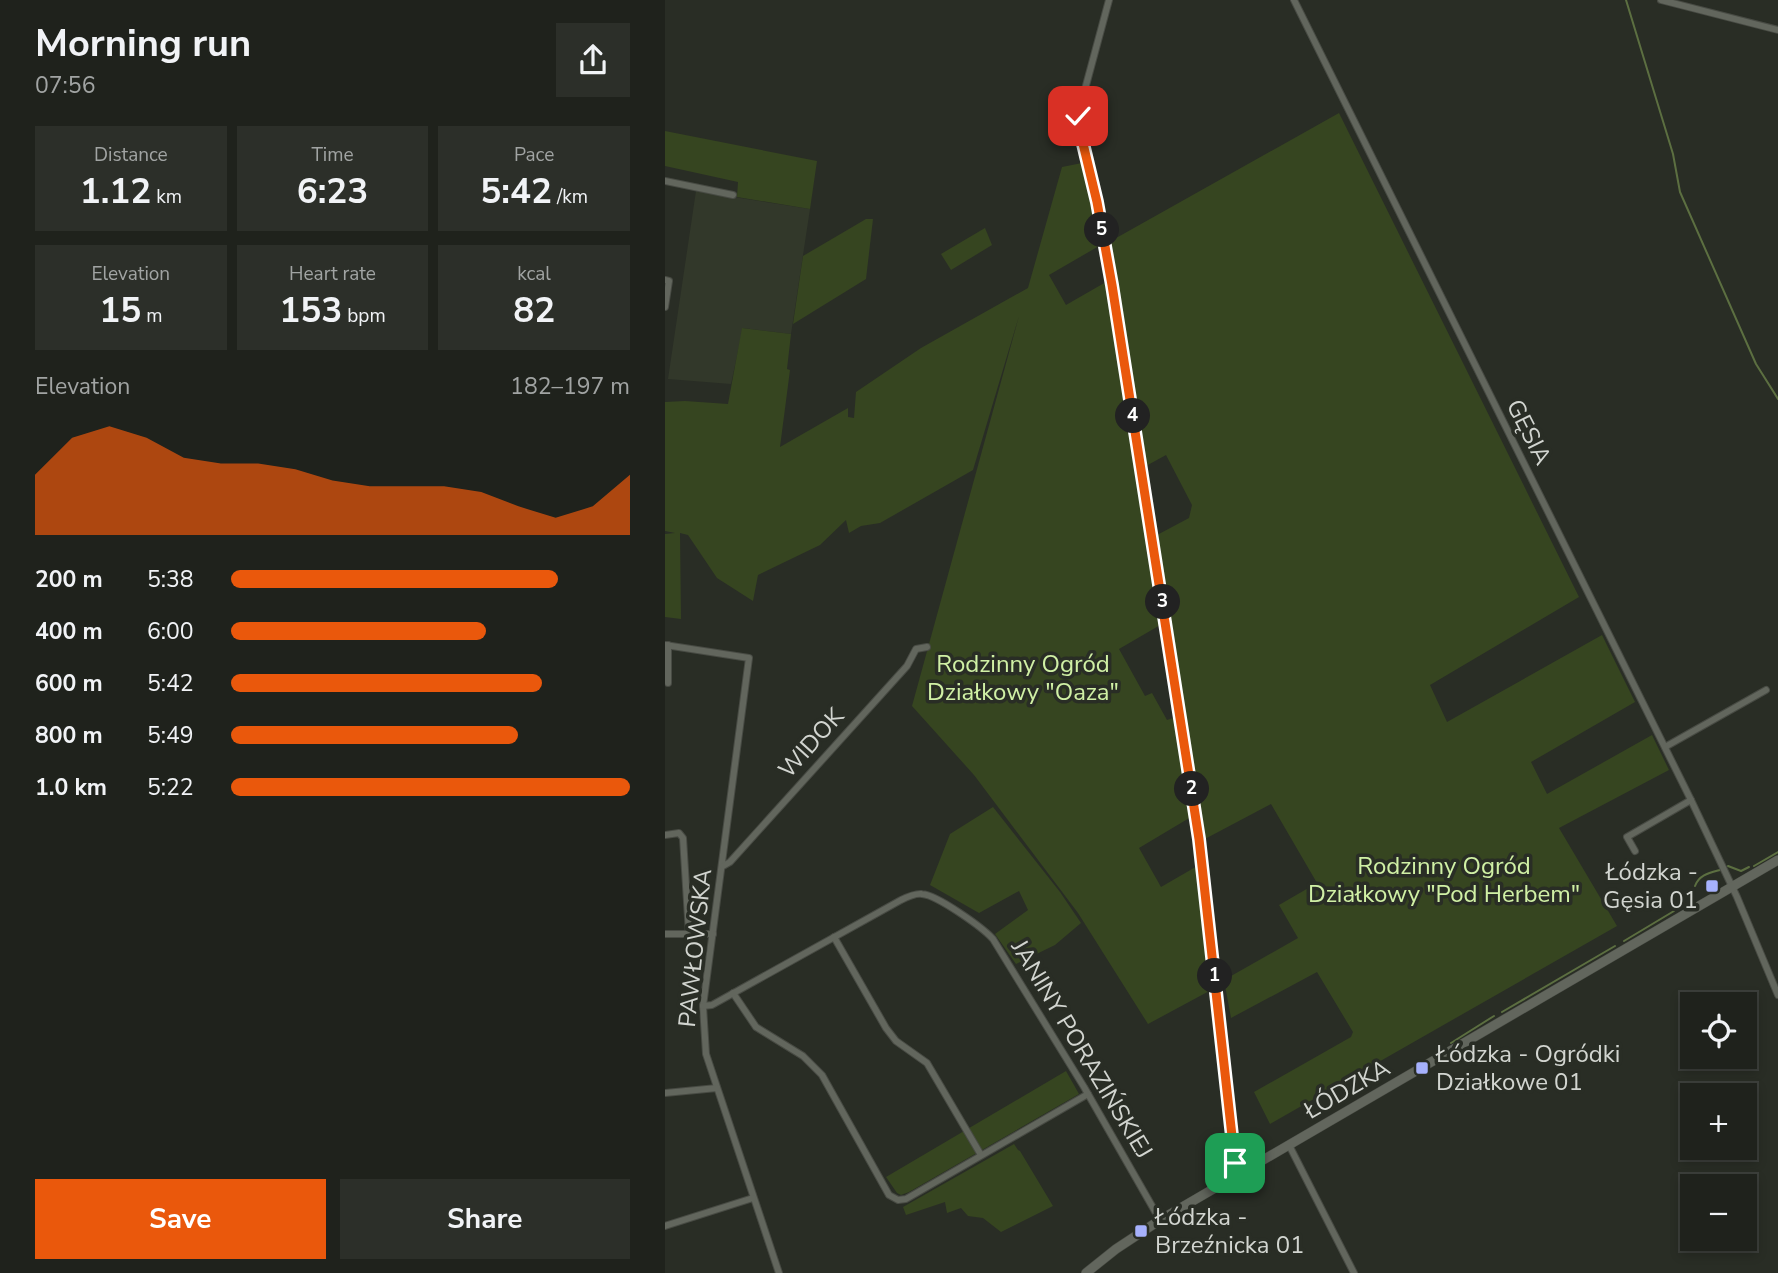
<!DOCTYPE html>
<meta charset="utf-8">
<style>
body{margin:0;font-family:"Nunito Sans",sans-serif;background:#2c2f29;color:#f1f3f6;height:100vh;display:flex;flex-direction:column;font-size:26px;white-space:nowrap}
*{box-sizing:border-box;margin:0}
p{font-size:23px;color:#a1a4a3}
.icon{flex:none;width:38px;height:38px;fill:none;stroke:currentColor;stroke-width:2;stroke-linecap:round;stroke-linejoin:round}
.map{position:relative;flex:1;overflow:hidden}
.side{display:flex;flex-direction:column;background:#1f221c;width:665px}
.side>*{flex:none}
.controls{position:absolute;left:1015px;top:992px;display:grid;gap:14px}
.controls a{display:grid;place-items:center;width:77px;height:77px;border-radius:0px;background:#1f221c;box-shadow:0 4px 10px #0003,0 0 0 2px #3c3f3b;font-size:35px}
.pin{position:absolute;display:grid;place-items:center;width:60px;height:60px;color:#fff;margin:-30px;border-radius:14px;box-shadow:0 4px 10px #0006}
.km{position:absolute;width:35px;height:35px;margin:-18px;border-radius:50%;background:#222;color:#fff;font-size:19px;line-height:35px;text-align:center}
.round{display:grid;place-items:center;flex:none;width:74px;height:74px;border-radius:0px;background:#2c2f29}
.headline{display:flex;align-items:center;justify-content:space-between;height:119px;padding:0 35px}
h1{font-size:38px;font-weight:700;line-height:52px}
.metrics{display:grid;grid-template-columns:repeat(3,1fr);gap:10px;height:119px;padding:7px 35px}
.metrics div{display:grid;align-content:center;border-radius:0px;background:#2c2f29;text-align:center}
.metrics b{font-size:35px;font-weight:700}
.metrics small{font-size:19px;font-weight:400}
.metrics p{font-size:19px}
.chart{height:196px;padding:14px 35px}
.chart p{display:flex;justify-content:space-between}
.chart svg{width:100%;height:126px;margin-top:7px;fill:#ea580c;opacity:.7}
.cta{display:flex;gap:14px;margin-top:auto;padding:14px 35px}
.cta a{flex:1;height:80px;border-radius:0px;background:#ea580c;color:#fff;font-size:28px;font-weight:700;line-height:80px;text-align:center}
.cta a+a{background:#2c2f29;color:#f1f3f6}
ul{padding:0 35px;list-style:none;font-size:23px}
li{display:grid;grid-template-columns:112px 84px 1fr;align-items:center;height:52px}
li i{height:18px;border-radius:9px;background:#ea580c}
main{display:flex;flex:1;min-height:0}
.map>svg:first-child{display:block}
.built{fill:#32382a}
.green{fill:#364520}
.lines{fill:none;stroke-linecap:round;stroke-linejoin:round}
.stream{stroke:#5c6f41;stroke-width:2}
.street-casing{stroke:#484b44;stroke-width:8}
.secondary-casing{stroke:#484b44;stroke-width:10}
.street{stroke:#62665d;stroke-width:6}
.secondary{stroke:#62665d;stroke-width:9}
.route-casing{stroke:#fff;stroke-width:14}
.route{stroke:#ea580c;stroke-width:9}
.poi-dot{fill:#a6b1fc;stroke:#292d25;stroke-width:2.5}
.labels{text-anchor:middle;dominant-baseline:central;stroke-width:7;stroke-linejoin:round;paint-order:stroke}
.street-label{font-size:24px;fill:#d2d5d0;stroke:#292d25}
.park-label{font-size:24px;fill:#d0f0a5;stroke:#292d25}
.poi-label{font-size:24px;fill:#d2d5d0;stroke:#292d25;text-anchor:start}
</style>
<main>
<section class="side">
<div class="headline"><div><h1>Morning run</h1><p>07:56</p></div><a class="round"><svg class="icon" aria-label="share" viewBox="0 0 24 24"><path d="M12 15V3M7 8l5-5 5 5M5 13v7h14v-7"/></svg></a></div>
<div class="metrics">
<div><p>Distance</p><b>1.12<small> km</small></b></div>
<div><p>Time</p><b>6:23</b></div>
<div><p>Pace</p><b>5:42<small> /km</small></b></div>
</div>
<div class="metrics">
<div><p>Elevation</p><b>15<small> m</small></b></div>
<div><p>Heart rate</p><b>153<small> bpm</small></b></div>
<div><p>kcal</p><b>82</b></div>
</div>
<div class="chart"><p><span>Elevation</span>182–197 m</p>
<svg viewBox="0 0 160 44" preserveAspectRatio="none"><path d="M0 44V23L10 10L20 6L30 10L40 17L50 19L60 19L70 21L80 25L90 27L100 27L110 27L120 29L130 34L140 38L150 34L160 23V44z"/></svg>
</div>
<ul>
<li><b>200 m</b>5:38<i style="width:82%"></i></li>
<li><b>400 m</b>6:00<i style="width:64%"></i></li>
<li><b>600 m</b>5:42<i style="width:78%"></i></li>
<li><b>800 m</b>5:49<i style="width:72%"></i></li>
<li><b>1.0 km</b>5:22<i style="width:100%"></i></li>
</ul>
<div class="cta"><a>Save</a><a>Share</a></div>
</section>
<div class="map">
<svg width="1113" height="1273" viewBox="0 0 1113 1273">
<rect width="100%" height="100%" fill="#292d25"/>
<path class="built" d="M31,191L145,209L126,334L78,328L66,384L3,379Z"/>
<g class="green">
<path d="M674,113L914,597L765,685L782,722L937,635L970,702L866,762L882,794L987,735L1004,770L894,828L952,926L605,1124L589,1092L686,1037L688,1032L652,972L566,1018L559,980L633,938L614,905L652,883L606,804L538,840L492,535L524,518L527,505L501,455L481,466L444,242Z"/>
<path d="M0,131L152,161L145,209L72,197L73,182L0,166Z"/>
<path d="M417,163L434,246L384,275L401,305L441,282L497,624L454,649L480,696L487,693L502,720L511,717L526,817L474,848L496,887L534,865L548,989L483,1024L413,913L309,775L247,706L354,316L308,470L215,523L196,526L184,533L181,520L155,545L93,575L88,601L52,578L23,535L15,533L16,619L0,617V534L10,533L0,531V402L20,401L63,404L77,328L126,334L122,369L125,370L115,447L183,408V417L189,418L191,392L256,348L363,288L397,167Z"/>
<path d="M201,219H208L201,279L128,324L138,256Z"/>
<path d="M320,228L327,245L286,270L276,254Z"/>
<path d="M328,807L395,892L416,923L390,945L351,964L330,934L363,910L354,891L314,913L265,885L285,834Z"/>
<path d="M401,1071L414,1094L244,1192L236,1195L232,1193L221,1177Z"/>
<path d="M349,1144L353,1150L355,1151L388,1206L336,1232L318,1218L303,1216L296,1208L282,1213L280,1202L241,1215L238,1207Z"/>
</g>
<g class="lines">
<g class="stream">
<path d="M961,0L1008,154L1015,192L1091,364L1113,399"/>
<path d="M1063,866L1076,871L1084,867"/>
<path d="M1089,866L1113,852"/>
<path d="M1030,886C1034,875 1044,873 1055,870"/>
<path d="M959,941L1009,911"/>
<path d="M837,1012L950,946"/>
<path d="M786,1043L829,1016"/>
</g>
<g class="street-casing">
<g id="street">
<path d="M444,0L416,104L413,127L432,202L447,285L531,817L570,1158L574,1174"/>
<path d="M629,0L1026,800L1072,897L1113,995"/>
<path d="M996,0L1113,30"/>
<path d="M0,181L68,195"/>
<path d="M0,280L4,281L0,307"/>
<path d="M0,645L84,658L38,1006L41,1054L114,1273"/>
<path d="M3,683V645"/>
<path d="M1000,747L1101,690"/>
<path d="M0,835L14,833L18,838L24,934"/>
<path d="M970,851L962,837L1026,800"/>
<path d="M58,866L65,862L242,666L251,649L262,647"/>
<path d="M0,934H48"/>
<path d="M169,937L221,1028L231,1041L262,1063L316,1155"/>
<path d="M68,993L91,1027L138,1056L157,1075L224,1195L233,1200L241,1199L423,1094"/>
<path d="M38,1006L47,1005L236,900C242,897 250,893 257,894C272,895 317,927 328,939L419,1087L495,1220"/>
<path d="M0,1093L52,1088"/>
<path d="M624,1145L689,1273"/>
<path d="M0,1226L88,1198"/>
</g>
</g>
<g class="secondary-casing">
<path id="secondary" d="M421,1273L451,1249L495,1220L1113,860"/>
</g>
<use href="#street" class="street"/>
<use href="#secondary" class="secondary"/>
</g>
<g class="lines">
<g class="route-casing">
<path id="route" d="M413,116L414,127L432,202L447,285L534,839L570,1163"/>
</g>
<use href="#route" class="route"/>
</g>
<g class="poi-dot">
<rect x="1040" y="879" width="14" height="14" rx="3.5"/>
<rect x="750" y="1061" width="14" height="14" rx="3.5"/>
<rect x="469" y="1224" width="14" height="14" rx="3.5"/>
</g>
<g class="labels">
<g class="street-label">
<text transform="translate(864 432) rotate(63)">GĘSIA</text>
<text transform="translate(146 743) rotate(-48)">WIDOK</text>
<text transform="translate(30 948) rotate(-84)">PAWŁOWSKA</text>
<text transform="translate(417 1049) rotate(59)">JANINY PORAZIŃSKIEJ</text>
<text transform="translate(682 1089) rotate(-30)">ŁÓDZKA</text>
</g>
<g class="park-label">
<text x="358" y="664">Rodzinny Ogród<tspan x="358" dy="28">Działkowy "Oaza"</tspan></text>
<text x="779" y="866">Rodzinny Ogród<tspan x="779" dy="28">Działkowy "Pod Herbem"</tspan></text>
</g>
<g class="poi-label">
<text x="1033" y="872" text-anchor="end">Łódzka -<tspan x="1033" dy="28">Gęsia 01</tspan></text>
<text x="771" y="1054">Łódzka - Ogródki<tspan x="771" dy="28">Działkowe 01</tspan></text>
<text x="490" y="1217">Łódzka -<tspan x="490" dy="28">Brzeźnicka 01</tspan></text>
</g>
</g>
</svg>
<div class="controls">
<a><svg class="icon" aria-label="locate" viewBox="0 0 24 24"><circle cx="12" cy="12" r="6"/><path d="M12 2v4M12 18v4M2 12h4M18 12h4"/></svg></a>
<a>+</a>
<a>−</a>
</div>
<div class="pin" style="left:570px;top:1163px;background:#1e9e55"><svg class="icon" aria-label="arrive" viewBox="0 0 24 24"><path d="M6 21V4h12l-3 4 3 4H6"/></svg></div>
<div class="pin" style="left:413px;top:116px;background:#d93025"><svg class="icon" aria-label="check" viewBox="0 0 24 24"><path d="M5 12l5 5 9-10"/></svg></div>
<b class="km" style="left:550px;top:976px">1</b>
<b class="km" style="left:527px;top:789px">2</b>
<b class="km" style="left:498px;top:602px">3</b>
<b class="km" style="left:468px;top:416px">4</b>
<b class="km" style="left:437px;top:230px">5</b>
</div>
</main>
